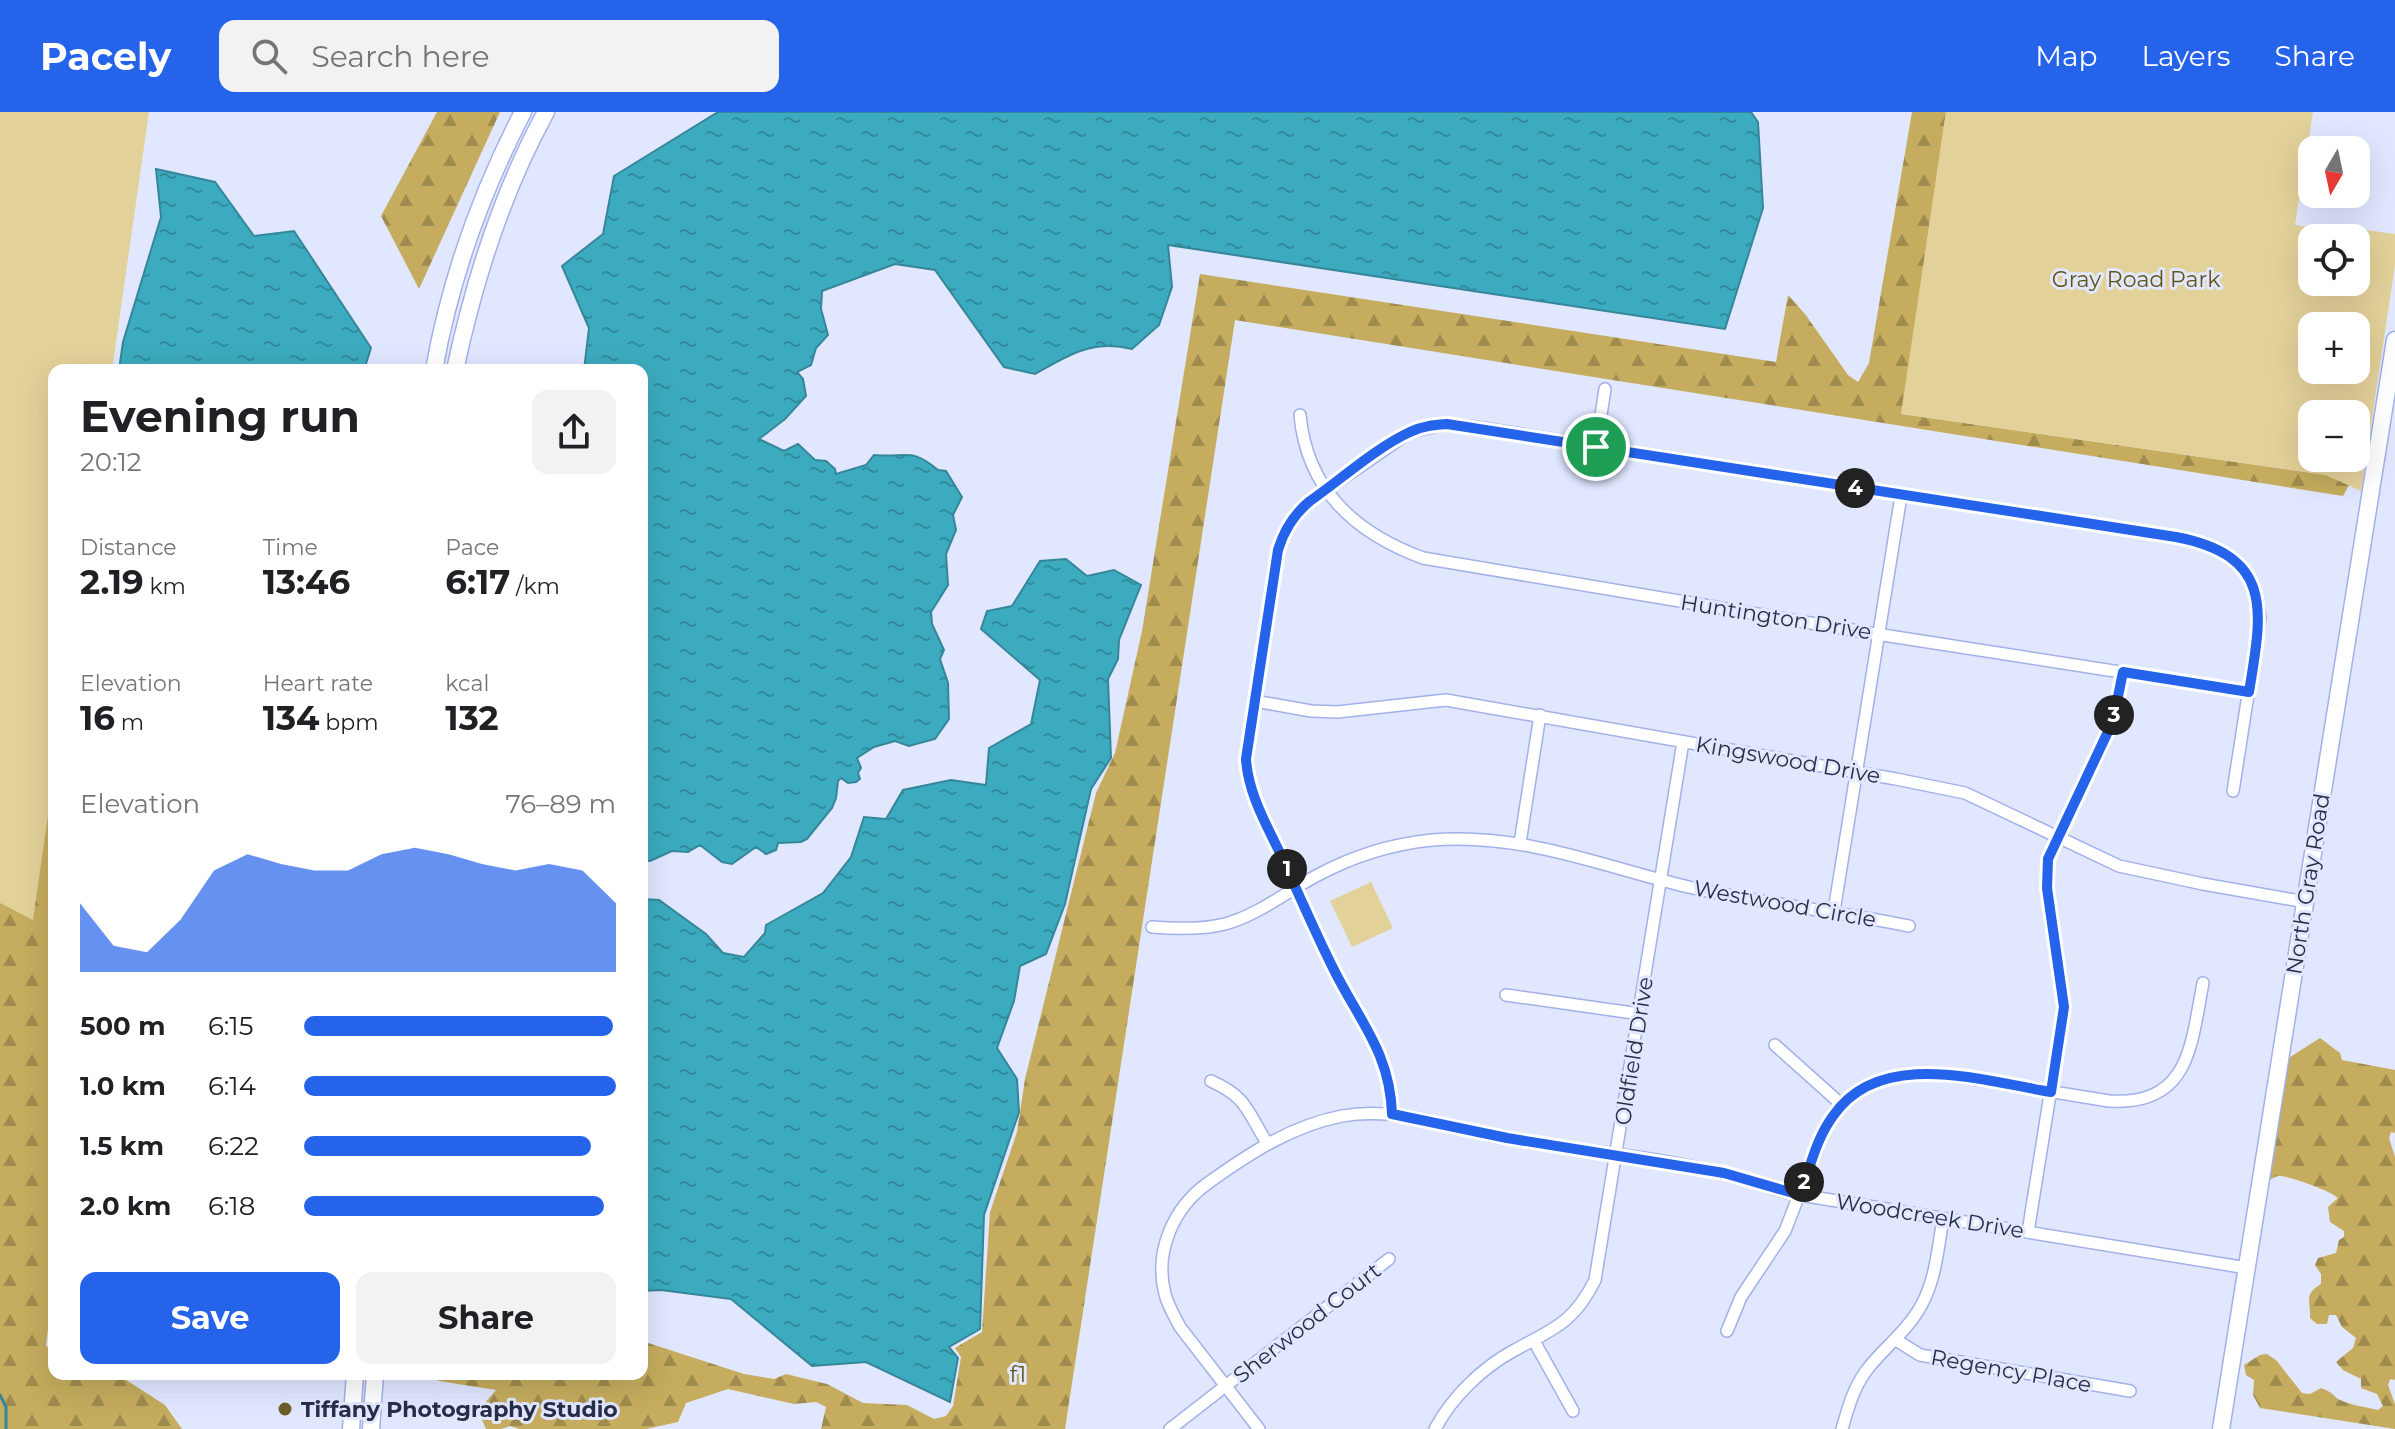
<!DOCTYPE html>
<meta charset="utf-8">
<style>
body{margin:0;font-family:Montserrat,sans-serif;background:#f2f2f2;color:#202124;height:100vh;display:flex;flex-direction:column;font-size:30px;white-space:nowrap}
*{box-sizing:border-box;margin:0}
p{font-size:26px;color:#757577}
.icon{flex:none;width:44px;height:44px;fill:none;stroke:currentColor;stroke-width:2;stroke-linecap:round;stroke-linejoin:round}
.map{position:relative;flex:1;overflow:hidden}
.details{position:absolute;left:48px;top:252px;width:600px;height:1016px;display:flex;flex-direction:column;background:#fff;border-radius:16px;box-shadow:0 8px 32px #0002}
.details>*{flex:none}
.needle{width:52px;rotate:189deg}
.fabs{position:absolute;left:2298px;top:24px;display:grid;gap:16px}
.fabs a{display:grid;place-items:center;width:72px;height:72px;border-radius:16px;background:#fff;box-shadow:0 8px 32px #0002;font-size:40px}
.pin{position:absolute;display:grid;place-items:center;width:68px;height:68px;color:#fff;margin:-34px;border:4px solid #fff;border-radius:50%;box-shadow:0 2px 8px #0007}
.km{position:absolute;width:40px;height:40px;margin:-20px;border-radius:50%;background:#222;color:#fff;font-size:22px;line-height:40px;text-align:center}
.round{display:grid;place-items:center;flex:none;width:84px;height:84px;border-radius:16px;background:#f2f2f2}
.headline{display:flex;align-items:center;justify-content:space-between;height:136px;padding:0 32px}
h1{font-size:44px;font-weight:700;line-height:60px}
.stats{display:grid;grid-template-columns:repeat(3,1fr);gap:12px;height:136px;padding:8px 32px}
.stats div{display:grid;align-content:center}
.stats b{font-size:34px;font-weight:700}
.stats small{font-size:22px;font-weight:400}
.stats p{font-size:22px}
.chart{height:224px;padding:16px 32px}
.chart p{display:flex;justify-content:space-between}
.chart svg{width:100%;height:144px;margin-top:8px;fill:#2563eb;opacity:.7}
.button{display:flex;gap:16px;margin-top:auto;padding:16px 32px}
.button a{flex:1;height:92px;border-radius:16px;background:#2563eb;color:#fff;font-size:32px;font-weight:700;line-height:92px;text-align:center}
.button a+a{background:#f2f2f2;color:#202124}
ul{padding:0 32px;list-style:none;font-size:26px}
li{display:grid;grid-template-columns:128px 96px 1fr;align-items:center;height:60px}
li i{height:20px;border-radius:10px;background:#2563eb}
header{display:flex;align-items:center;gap:48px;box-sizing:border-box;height:112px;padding:0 40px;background:#2563eb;color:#fff}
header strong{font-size:38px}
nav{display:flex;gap:44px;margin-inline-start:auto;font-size:28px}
.search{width:560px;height:72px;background:#f2f2f2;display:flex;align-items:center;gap:20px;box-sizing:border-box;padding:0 28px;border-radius:16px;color:#757577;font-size:30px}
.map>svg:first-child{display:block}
.forest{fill:url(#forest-firs)}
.green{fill:#e3d19a;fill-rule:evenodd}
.water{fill:url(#water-ripples);stroke:#36869a;stroke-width:2}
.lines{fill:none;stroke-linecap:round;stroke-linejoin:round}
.stream{stroke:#36869a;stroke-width:3}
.street-casing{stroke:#a1b1e9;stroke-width:14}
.secondary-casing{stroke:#a1b1e9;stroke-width:19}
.street{stroke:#fff;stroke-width:11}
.secondary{stroke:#fff;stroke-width:16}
.route-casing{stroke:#fff;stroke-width:16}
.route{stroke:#2563eb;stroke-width:10}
.poi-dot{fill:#6e5e2c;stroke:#e0e7ff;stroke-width:3}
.labels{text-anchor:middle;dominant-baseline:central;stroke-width:6;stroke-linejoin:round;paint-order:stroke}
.park-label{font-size:22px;fill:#645318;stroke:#e0e7ff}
.street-label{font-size:22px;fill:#282e45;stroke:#e0e7ff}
.poi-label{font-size:22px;font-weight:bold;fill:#282e45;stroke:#e0e7ff;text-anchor:start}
</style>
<header>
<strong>Pacely</strong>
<div class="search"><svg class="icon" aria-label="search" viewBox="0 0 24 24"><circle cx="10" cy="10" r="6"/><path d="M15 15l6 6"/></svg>Search here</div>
<nav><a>Map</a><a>Layers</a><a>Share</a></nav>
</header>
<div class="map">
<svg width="2395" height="1317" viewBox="0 0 2395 1317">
<defs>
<pattern id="forest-firs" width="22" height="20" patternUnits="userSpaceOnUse" patternTransform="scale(2)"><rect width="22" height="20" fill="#c5ac5e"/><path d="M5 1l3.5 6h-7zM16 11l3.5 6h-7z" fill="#a08c4f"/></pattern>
<pattern id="water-ripples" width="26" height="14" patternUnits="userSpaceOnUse" patternTransform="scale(2)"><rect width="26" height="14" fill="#3cabbf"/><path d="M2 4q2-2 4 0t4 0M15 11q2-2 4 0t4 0" fill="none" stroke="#328c9d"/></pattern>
</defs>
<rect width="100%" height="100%" fill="#e0e7ff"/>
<g class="forest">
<path d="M437,0H500L419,177L381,104Z"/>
<path d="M1912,0H1946L1902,302L2326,363L2349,373L2343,384L1235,208L1065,1317H821L826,1295L816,1290L794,1292L728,1277L686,1291L678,1310L646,1317H519L510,1314L501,1317H486L478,1299L496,1278L439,1269L433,1262H642V1229L744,1262L774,1267L786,1262L827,1272L863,1291L907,1293L934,1307L946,1304L953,1294L961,1245L955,1236L982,1220L990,1100L1017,1020L1025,967L1096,681L1115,641L1142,519L1200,162L1776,250L1788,183L1805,202L1848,263L1858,270L1869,251Z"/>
<path d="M0,534L54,571V1168L46,1234L54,1237V1262H117L165,1293L182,1317H0Z"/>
<path d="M2320,926L2340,941L2342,948L2395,958V1021L2391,1020L2389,1026L2395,1045V1268L2390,1267L2388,1273L2395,1292V1317L2260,1296L2253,1283L2254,1268L2246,1263L2244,1253L2260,1243L2267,1242L2276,1248L2302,1281L2310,1282L2321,1276C2330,1279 2332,1282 2338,1287C2349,1293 2366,1295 2378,1298L2383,1294L2377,1282L2361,1276V1267L2343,1258L2336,1250L2353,1236L2356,1226L2342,1215L2336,1203H2329L2327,1212H2317L2310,1206C2311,1188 2303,1183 2321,1172V1162L2315,1153L2318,1146L2336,1141L2339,1128L2344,1125V1119L2330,1110L2328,1095L2338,1086C2331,1079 2288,1063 2278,1064C2274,1065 2270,1068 2267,1069L2287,947Z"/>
</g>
<g class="green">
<path d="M0,0H149L112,258H54V661L33,808L0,791Z"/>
<path d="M1946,0H2313L2295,113L2342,120L2367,118L2395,122V153L2361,379L2326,363L1901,302ZM2356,126V170H2312V126ZM2312,214H2356V258H2312ZM2356,302V346H2312V302Z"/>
<path d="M1371,770L1393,816L1352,835L1330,789Z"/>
</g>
<g class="water">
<path d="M718,0H1751L1758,10L1763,96L1725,217L1168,133L1172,175L1159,213L1132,237C1093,227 1068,243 1035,262L1004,255L935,158L895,152L822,179L821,197L828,223L816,236L811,253L797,260L803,267L806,284L785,307L759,327L784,339L798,332L815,348L826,349L835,357L836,362L866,353L874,343C907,346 911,335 938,358L946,359L962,385L953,403L956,418L946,442L948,473L931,500L932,512L944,538L940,547L948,571L949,607L935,627L909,634L895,629L874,635L857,646L861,656L858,661L860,667L856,670L848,671L841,666L838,669L836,686L832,696L807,727L801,730L778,731L776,738L766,742L756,735L732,752L722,750L700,733L688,740L672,739L650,749H642V258H584L589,216L562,154L603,122L614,64Z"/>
<path d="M156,57L215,70L254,124L294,119L371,236L364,258H119L123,230L161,105Z"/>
<path d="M1066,447L1087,464L1114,458L1141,473L1119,528L1118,547L1108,567L1111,646L1091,677L1065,792L1046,842L1020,854L1014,889L997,936L1017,967L1019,1000L984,1103L980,1217L949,1235L958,1246L950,1290L866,1250L812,1254L731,1187L661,1178L642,1179V787L659,788L706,822L723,841L744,845L765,821L766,813L823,781L851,745L864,705L886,707L903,678L951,668L986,673L989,636L1031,612L1040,568L981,517L987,499L1012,494L1040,449Z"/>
</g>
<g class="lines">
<path class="stream" d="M0,1283L6,1295V1317"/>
<g class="street-casing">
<g id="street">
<path d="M1300,303C1307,378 1355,421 1423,446L1870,521L2249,580"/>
<path d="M1596,335L1605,277"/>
<path d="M1255,589L1311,599L1337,600L1446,588L1896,667L1965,681L2119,754L2203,772L2306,790"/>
<path d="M1520,731L1540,603"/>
<path d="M1834,799L1901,384"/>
<path d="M1152,815C1176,817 1201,818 1225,812C1258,803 1286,780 1316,764C1351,745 1392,732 1432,728C1523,720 1606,756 1693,776C1764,792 1838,799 1909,814"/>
<path d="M1506,883L1640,902"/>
<path d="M1775,933L1842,993"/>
<path d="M1211,969C1247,985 1247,999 1267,1031"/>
<path d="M1392,1002C1391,943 1358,907 1333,856C1314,818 1297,778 1279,739C1265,710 1248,680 1246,647L1278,438C1283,418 1294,402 1310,389L1410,320L1447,312L1476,315L2176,425C2226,435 2254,452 2260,506L2233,679"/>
<path d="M2028,1120L2064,895L2047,776L2048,747L2101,637L2113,609L2123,560"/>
<path d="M1727,1219L1741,1185L1785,1119L1825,1016C1868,947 1929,960 1998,971C2035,977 2072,983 2109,989C2190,994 2191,933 2203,871"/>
<path d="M1896,1228L1920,1243L2130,1279"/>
<path d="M1534,1229L1573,1299"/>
<path d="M1170,1317L1389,1147"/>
<path d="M1259,1317L1180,1215C1175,1205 1168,1194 1165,1182C1154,1140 1173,1096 1208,1071C1250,1041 1291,1014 1342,1004C1397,994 1450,1016 1503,1026C1576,1039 1653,1043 1724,1062C1746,1067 1767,1075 1788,1081L2247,1156"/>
<path d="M1435,1317C1452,1285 1482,1256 1513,1239C1553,1217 1574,1211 1595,1168L1683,630"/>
<path d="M1842,1317C1848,1296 1853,1277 1866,1259C1883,1236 1908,1219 1922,1192C1936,1166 1938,1135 1943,1107"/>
</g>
</g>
<g class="secondary-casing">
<g id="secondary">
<path d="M434,258C450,168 481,81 523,0"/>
<path d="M455,258C474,169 502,80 546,0"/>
<path d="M351,1317L355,1262"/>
<path d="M371,1317L375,1262"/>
<path d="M2221,1317L2395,228"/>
</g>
</g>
<use href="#street" class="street"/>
<use href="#secondary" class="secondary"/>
</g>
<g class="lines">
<g class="route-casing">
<path id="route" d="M1447,312L2176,425C2275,444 2262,500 2249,580L2123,560L2113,609L2048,747L2047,776L2064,895L2051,980C1983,969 1880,935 1833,1004C1816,1027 1810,1056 1800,1083L1724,1061L1507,1026L1392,1002C1390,940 1359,909 1333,856C1314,818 1297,778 1279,739C1265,710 1248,680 1246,647L1278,438C1284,418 1294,402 1310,389C1340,368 1377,335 1410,320C1422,314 1435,313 1447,312Z"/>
</g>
<use href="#route" class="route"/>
</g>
<circle class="poi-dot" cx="285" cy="1297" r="8"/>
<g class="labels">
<g class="park-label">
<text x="2136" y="167">Gray Road Park</text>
<text x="1018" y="1262">f1</text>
</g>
<g class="street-label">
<text transform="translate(1776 505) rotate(9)">Huntington Drive</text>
<text transform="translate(1788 648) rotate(10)">Kingswood Drive</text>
<text transform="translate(2308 772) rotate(-81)">North Gray Road</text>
<text transform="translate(1785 792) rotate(10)">Westwood Circle</text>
<text transform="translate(1634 939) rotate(-81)">Oldfield Drive</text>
<text transform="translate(1930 1104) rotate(9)">Woodcreek Drive</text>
<text transform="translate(1307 1211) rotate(-38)">Sherwood Court</text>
<text transform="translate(2011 1259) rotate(10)">Regency Place</text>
</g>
<g class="poi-label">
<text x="301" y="1297">Tiffany Photography Studio</text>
</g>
</g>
</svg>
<div class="fabs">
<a><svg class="needle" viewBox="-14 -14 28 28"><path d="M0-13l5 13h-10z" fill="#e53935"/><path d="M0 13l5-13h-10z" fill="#757577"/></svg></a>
<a><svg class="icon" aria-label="locate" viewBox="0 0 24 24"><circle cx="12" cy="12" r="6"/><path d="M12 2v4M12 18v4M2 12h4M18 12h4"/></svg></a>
<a>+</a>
<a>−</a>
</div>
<div class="pin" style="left:1596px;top:335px;background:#1e9e55"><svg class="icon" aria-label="arrive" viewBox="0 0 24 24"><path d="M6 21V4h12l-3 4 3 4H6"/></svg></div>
<b class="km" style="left:1287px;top:757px">1</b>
<b class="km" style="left:1804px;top:1070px">2</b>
<b class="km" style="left:2114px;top:603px">3</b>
<b class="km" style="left:1855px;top:376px">4</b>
<section class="details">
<div class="headline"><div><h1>Evening run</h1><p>20:12</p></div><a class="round"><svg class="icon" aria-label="share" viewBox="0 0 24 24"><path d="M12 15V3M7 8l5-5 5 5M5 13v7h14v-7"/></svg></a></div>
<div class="stats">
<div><p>Distance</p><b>2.19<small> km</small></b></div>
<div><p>Time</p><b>13:46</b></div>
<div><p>Pace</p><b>6:17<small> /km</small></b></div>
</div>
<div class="stats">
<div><p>Elevation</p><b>16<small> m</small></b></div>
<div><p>Heart rate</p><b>134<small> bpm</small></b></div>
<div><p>kcal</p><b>132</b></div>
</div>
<div class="chart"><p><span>Elevation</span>76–89 m</p>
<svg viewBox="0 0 160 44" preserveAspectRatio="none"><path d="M0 44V23L10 36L20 38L30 28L40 13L50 8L60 11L70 13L80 13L90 8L100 6L110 8L120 11L130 13L140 11L150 13L160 23V44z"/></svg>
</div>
<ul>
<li><b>500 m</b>6:15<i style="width:99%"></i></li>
<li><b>1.0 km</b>6:14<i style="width:100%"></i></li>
<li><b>1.5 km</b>6:22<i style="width:92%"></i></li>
<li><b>2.0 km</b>6:18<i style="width:96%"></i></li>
</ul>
<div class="button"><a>Save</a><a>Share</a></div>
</section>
</div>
